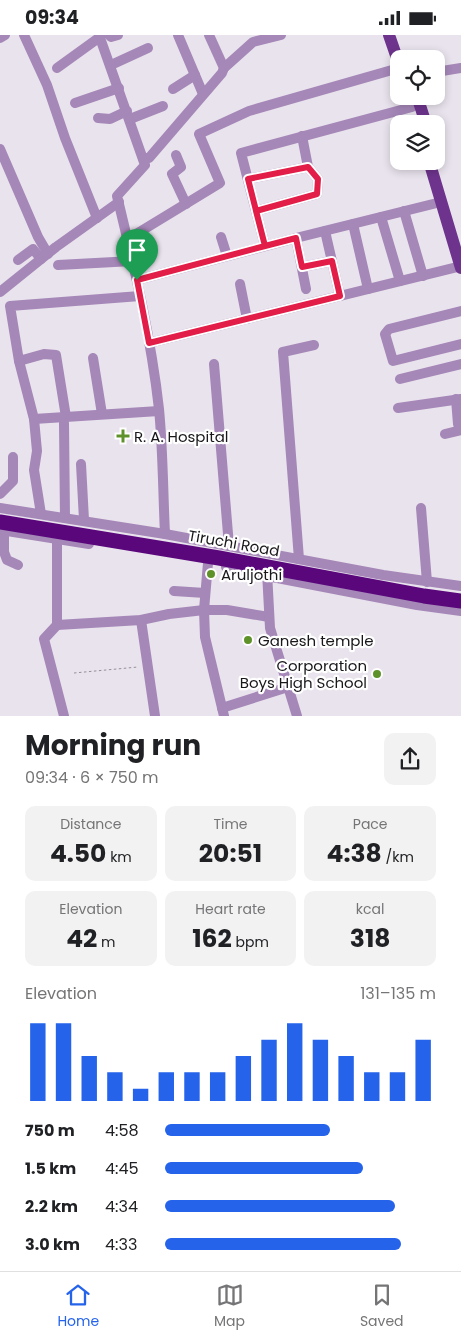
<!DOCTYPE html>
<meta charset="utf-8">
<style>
body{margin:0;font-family:Poppins,sans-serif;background:#f2f2f2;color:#202124;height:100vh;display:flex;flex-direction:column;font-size:19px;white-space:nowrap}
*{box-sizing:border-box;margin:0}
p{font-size:16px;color:#757577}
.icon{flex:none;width:28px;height:28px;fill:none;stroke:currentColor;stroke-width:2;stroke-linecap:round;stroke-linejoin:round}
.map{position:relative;height:681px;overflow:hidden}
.drawer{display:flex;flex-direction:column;background:#fff;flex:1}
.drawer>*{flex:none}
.controls{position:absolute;left:390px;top:15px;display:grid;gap:10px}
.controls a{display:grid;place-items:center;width:55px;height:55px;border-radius:10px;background:#fff;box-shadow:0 2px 8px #0003;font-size:25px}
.pin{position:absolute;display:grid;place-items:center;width:42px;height:42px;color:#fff;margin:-51px -21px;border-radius:50% 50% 50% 0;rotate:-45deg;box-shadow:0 0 5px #0007}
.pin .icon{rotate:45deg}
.round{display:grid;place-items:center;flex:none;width:52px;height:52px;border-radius:10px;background:#f2f2f2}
.head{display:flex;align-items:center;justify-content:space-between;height:85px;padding:0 25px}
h1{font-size:28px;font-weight:700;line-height:38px}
.metrics{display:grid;grid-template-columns:repeat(3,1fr);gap:8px;height:85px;padding:5px 25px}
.metrics div{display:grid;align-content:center;border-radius:10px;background:#f2f2f2;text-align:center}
.metrics b{font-size:25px;font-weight:700}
.metrics small{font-size:14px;font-weight:400}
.metrics p{font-size:14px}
.chart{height:140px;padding:10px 25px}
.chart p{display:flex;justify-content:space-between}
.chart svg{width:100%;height:90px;margin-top:5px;stroke:#2563eb;stroke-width:6}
ul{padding:0 25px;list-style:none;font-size:16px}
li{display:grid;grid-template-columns:80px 60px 1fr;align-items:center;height:38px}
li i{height:12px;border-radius:6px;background:#2563eb}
.status{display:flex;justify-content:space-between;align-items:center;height:35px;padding:0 25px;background:#fff;direction:ltr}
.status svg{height:14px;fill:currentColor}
.tab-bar{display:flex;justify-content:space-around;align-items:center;height:70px;border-top:1px solid #e0e0e0;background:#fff;font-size:14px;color:#757577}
.tab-bar a{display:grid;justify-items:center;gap:2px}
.tab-bar .current{color:#2563eb}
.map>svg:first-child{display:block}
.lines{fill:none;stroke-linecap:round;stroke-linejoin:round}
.path{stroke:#949097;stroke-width:1;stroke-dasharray:2.5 2.5;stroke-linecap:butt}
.minor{stroke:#a587b8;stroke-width:10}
.major{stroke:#6e348d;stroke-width:12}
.highway-bridge{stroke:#5a077c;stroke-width:15}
.route-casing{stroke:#fff;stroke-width:10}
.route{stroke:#e11d48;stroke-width:6}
.poi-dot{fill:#5e9129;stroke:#fff;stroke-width:2}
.labels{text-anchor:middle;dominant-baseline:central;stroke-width:4.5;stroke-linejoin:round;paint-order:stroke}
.poi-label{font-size:15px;fill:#19171a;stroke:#fff;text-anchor:start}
.street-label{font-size:15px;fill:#19171a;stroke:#fff}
</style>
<div class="status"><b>09:34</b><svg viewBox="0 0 49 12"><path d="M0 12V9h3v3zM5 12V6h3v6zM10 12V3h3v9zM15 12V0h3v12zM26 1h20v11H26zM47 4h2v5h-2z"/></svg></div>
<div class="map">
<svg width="461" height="681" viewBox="0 0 461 681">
<rect width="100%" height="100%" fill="#e9e3ed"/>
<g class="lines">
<path class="path" d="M74,638L138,632"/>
<g class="minor">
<path d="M24,0L47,50L65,103L97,183"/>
<path d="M99,0L145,130L117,161C134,231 151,302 159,374C163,415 163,458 165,499"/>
<path d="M109,0L111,2L118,0"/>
<path d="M178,0L203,59"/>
<path d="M209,0L224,33"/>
<path d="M0,3L5,0"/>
<path d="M111,30L148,13"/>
<path d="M57,33L100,2"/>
<path d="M436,37L461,33"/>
<path d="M173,54L195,40"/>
<path d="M75,68L119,53"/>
<path d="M98,83L110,84L127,76"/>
<path d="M130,84L163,71"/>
<path d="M0,114L38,202L48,219"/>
<path d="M176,120L181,132L172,139L186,169"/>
<path d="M143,123H149L222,38L224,33L253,7L281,0"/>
<path d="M248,144L308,132"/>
<path d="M256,176L317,159L318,144L308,132L302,101"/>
<path d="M404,176L423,241"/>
<path d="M381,182L400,246"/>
<path d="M353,189L368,254"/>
<path d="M325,196L340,261"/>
<path d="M221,202L227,221"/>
<path d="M296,203L306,254"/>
<path d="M128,204L220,148L199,99L249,76L399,33"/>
<path d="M265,211L241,118L412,72"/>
<path d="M18,225L33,214L41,224"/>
<path d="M58,230L133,226"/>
<path d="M302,232L332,226"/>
<path d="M137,245L300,202L441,167"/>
<path d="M240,249L247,284"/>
<path d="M0,257L56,212L119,167"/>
<path d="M461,276L389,294L385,299L393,326L461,309"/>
<path d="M149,308L461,231"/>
<path d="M93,323L102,379"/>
<path d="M19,326L44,319L56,320L66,382"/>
<path d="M214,329L229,511"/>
<path d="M400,344L461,329"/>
<path d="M456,364L458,389"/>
<path d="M398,373L461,364"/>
<path d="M34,384L159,376"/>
<path d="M64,388L65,483"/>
<path d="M445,399L461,395"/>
<path d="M81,429L84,485"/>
<path d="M0,459L13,446V422"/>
<path d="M0,473L165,499L383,540L461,551"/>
<path d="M421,473L427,547"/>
<path d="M41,479L34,435L37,416L34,384L19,326L10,271L140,261"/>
<path d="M0,495L89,509"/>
<path d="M4,495V517L7,525L18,530"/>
<path d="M57,504V590L141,585L169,579L204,575H227L269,582"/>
<path d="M299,524L283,317L314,310"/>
<path d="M208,528L204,575L205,602L224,681"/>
<path d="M226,532L267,541L417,570L461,576"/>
<path d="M267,537L270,593L297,681"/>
<path d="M174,556L205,558"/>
<path d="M141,585L155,681"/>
<path d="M57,590L44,604L64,681"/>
<path d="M222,673L288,652"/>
</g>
<g class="major">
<path d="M389,0L399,29"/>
<path d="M417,61L426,89"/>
<path d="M429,126L461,233"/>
</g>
<path class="highway-bridge" d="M0,487L219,523L424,561L461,566"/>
</g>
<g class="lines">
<g class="route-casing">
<path id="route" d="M137,245L149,308L340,261L332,226L302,232L296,203L265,211L256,176L317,159L318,144L308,132L248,144L265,211L137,245"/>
</g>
<use href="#route" class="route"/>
</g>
<g class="poi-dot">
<path d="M120.5 393.5h5v5h5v5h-5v5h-5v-5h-5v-5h5z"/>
<circle cx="211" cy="539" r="5"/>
<circle cx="248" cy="605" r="5"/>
<circle cx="377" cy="639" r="5"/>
</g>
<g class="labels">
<g class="poi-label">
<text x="134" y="401">R. A. Hospital</text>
<text x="221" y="539">Aruljothi</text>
<text x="258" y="605">Ganesh temple</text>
<text x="367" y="630" text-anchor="end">Corporation<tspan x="367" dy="17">Boys High School</tspan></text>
</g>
<g class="street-label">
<text transform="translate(234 508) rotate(10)">Tiruchi Road</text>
</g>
</g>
</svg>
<div class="controls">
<a><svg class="icon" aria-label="locate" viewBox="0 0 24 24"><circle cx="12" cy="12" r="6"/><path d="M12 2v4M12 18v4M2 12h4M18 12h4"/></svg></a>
<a><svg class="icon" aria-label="layers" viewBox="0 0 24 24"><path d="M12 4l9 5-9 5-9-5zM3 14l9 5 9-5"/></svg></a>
</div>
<div class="pin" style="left:137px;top:245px;background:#1e9e55"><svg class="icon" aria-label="arrive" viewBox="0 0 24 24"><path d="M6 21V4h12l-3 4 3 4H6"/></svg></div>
</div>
<section class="drawer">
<div class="head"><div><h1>Morning run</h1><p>09:34 · 6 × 750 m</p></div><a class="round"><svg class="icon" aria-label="share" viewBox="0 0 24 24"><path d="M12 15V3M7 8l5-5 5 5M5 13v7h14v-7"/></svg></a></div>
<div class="metrics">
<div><p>Distance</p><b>4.50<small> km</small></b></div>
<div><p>Time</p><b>20:51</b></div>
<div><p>Pace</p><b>4:38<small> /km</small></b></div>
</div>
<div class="metrics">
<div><p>Elevation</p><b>42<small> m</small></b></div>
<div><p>Heart rate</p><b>162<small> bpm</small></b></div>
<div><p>kcal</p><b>318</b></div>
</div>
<div class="chart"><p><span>Elevation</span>131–135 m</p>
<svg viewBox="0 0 160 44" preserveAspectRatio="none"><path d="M5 44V6M15 44V6M25 44V22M35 44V30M45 44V38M55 44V30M65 44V30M75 44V30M85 44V22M95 44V14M105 44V6M115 44V14M125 44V22M135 44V30M145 44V30M155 44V14"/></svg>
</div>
<ul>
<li><b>750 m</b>4:58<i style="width:61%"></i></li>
<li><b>1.5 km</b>4:45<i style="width:73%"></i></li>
<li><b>2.2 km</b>4:34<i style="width:85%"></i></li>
<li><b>3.0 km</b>4:33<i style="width:87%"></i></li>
</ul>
</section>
<nav class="tab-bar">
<a class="current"><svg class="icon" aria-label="home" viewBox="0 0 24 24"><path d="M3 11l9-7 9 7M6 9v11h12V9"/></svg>Home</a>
<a><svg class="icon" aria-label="map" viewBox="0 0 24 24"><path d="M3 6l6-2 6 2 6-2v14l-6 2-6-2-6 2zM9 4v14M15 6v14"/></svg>Map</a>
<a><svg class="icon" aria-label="saved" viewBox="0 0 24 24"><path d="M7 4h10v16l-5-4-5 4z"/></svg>Saved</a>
</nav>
